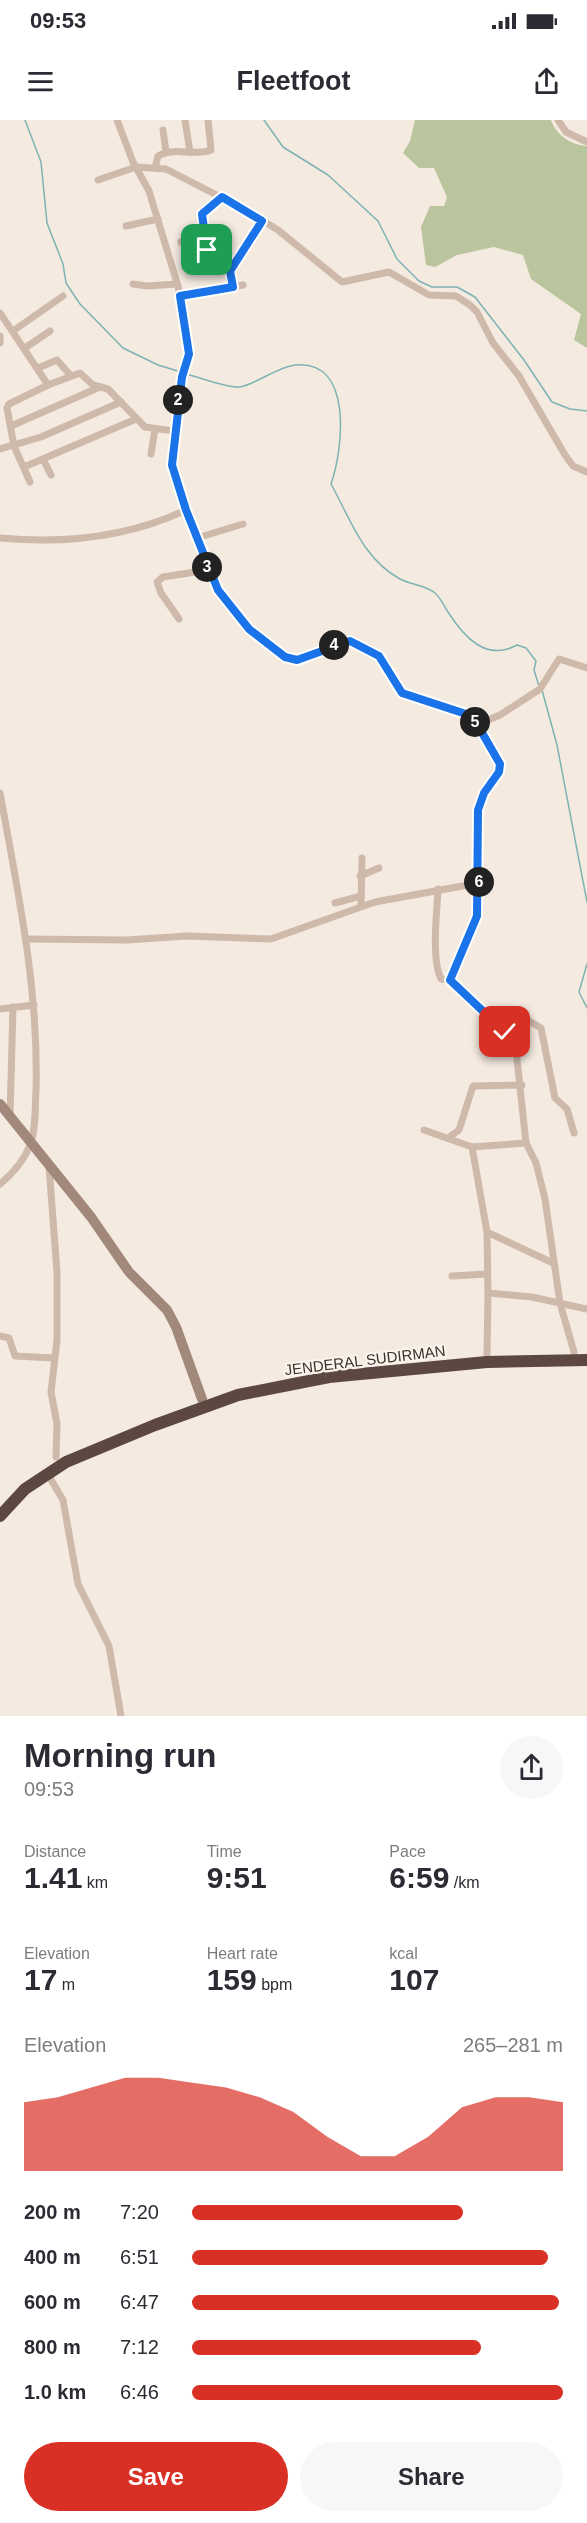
<!DOCTYPE html>
<meta charset="utf-8">
<style>
body{margin:0;font-family:Arial,sans-serif;background:#f7f7f7;color:#2b2b33;height:100vh;display:flex;flex-direction:column;font-size:22px;white-space:nowrap}
*{box-sizing:border-box;margin:0}
p{font-size:20px;color:#7c7c81}
.icon{flex:none;width:33px;height:33px;fill:none;stroke:currentColor;stroke-width:2;stroke-linecap:round;stroke-linejoin:round}
.map{position:relative;height:1596px;overflow:hidden}
.sheet{display:flex;flex-direction:column;background:#fff;flex:1}
.sheet>*{flex:none}
.pin{position:absolute;display:grid;place-items:center;width:51px;height:51px;color:#fff;margin:-26px;border-radius:12px;box-shadow:0 3px 9px #0006}
.km{position:absolute;width:30px;height:30px;margin:-15px;border-radius:50%;background:#222;color:#fff;font-size:16px;line-height:30px;text-align:center}
.round{display:grid;place-items:center;flex:none;width:63px;height:63px;border-radius:32px;background:#f7f7f7}
.overview{display:flex;align-items:center;justify-content:space-between;height:102px;padding:0 24px}
h1{font-size:33px;font-weight:700;line-height:45px}
.stats{display:grid;grid-template-columns:repeat(3,1fr);gap:9px;height:102px;padding:6px 24px}
.stats div{display:grid;align-content:center}
.stats b{font-size:30px;font-weight:700}
.stats small{font-size:16px;font-weight:400}
.stats p{font-size:16px}
.chart{height:168px;padding:12px 24px}
.chart p{display:flex;justify-content:space-between}
.chart svg{width:100%;height:108px;margin-top:6px;fill:#d93025;opacity:.7}
.action{display:flex;gap:12px;margin-top:auto;padding:12px 24px}
.action a{flex:1;height:69px;border-radius:36px;background:#d93025;color:#fff;font-size:24px;font-weight:700;line-height:69px;text-align:center}
.action a+a{background:#f7f7f7;color:#2b2b33}
ul{padding:0 24px;list-style:none;font-size:20px}
li{display:grid;grid-template-columns:96px 72px 1fr;align-items:center;height:45px}
li i{height:15px;border-radius:8px;background:#d93025}
.status{display:flex;justify-content:space-between;align-items:center;height:42px;padding:0 30px;background:#fff;direction:ltr}
.status svg{height:16px;fill:currentColor}
header{display:flex;justify-content:space-between;align-items:center;height:78px;padding:0 24px;background:#fff;font-size:27px;font-weight:700}
.map>svg:first-child{display:block}
.green{fill:#bac59e}
.lines{fill:none;stroke-linecap:round;stroke-linejoin:round}
.stream{stroke:#7db3b3;stroke-width:1.5}
.street{stroke:#ceb9ab;stroke-width:7}
.secondary{stroke:#a2887b;stroke-width:10}
.highway{stroke:#5d4841;stroke-width:12}
.route-casing{stroke:#fff;stroke-width:12}
.route{stroke:#1a73e8;stroke-width:8}
.labels{text-anchor:middle;dominant-baseline:central;stroke-width:4.5;stroke-linejoin:round;paint-order:stroke}
.street-label{font-size:15px;fill:#3b2f2a;stroke:#fbf4ed}
</style>
<div class="status"><b>09:53</b><svg viewBox="0 0 49 12"><path d="M0 12V9h3v3zM5 12V6h3v6zM10 12V3h3v9zM15 12V0h3v12zM26 1h20v11H26zM47 4h2v5h-2z"/></svg></div>
<header><svg class="icon" aria-label="menu" viewBox="0 0 24 24"><path d="M4 6h16M4 12h16M4 18h16"/></svg>Fleetfoot<svg class="icon" aria-label="share" viewBox="0 0 24 24"><path d="M12 15V3M7 8l5-5 5 5M5 13v7h14v-7"/></svg></header>
<div class="map">
<svg width="587" height="1596" viewBox="0 0 587 1596">
<rect width="100%" height="100%" fill="#f4eae0"/>
<path class="green" d="M415,0H551C556,15 571,25 587,26V228L574,220L581,194L531,159L523,135L494,127L457,135L435,147L426,145L421,107L430,86H444L447,77L434,48H419L403,33L410,21Z"/>
<g class="lines">
<g class="stream">
<path d="M25,0L41,42L47,103L63,144L66,163L80,184L123,228L158,245L181,252"/>
<path d="M264,0L283,27L328,55L378,101L397,139L419,161L432,167H457L475,177L524,240L552,282L570,289L587,291"/>
<path d="M186,254C199,257 227,268 239,267C253,266 277,247 295,245C354,239 343,330 331,364C351,400 363,439 400,459C411,465 426,465 435,473C440,477 444,486 448,492C464,517 486,542 517,525L526,528L536,541L534,550L539,566"/>
<path d="M542,570L557,625L587,782"/>
<path d="M587,844L579,872L587,888"/>
</g>
<g class="street">
<path d="M117,0L133,42L149,71L178,166L188,218L189,234L182,257L172,335L179,370L217,470L249,509L290,539L297,540L350,521L382,539L397,568L403,573L466,594L477,605L500,644L499,652L484,673L478,690V796L450,860L492,897L505,912L516,930L526,1023L536,1043L545,1079L560,1183L574,1232"/>
<path d="M185,0L190,32"/>
<path d="M558,0L566,12L587,22"/>
<path d="M163,10L166,32"/>
<path d="M155,48L158,36C176,26 193,37 211,30L208,0"/>
<path d="M98,60L136,47L166,49L240,87L278,110L342,162L389,152L429,175L456,176L470,185L477,192L493,223L519,256L565,335L573,346L587,352"/>
<path d="M126,106L158,99"/>
<path d="M204,116L207,130"/>
<path d="M181,122L204,116L202,94L222,77"/>
<path d="M133,164L147,166L177,164"/>
<path d="M233,167L230,151L262,101"/>
<path d="M180,176L243,165"/>
<path d="M0,193L48,265L80,253L93,265L108,269L145,307L174,311"/>
<path d="M13,211L63,176"/>
<path d="M0,216V223"/>
<path d="M25,228L50,211"/>
<path d="M38,248L57,240L71,256"/>
<path d="M11,306L100,267"/>
<path d="M0,329L41,317L121,282"/>
<path d="M151,334L155,309"/>
<path d="M43,339L51,355"/>
<path d="M24,347L136,299"/>
<path d="M30,362L14,326L7,288L9,284L48,265"/>
<path d="M0,418C64,424 126,418 186,390"/>
<path d="M197,418L243,404"/>
<path d="M179,499L161,473L157,462L163,457L208,450"/>
<path d="M477,605L500,595L540,569L559,539L587,548"/>
<path d="M0,673C18,772 39,870 36,971C35,987 36,1010 30,1025C24,1041 12,1054 0,1064"/>
<path d="M360,756L379,748"/>
<path d="M438,769C437,792 431,839 441,859L450,860"/>
<path d="M335,783L361,776"/>
<path d="M361,786L362,738"/>
<path d="M26,819L127,820L187,816L271,819L375,782L479,763"/>
<path d="M0,889L34,885"/>
<path d="M500,906L524,898L541,908L555,978L567,989L574,1013"/>
<path d="M10,998L13,887"/>
<path d="M424,1010L472,1027L526,1023"/>
<path d="M448,1018L459,1010L473,966L522,965"/>
<path d="M472,1027L487,1112L488,1173L532,1177L587,1189"/>
<path d="M49,1046L57,1152V1220L51,1272L57,1304L56,1337"/>
<path d="M487,1112L553,1143"/>
<path d="M452,1156L487,1154"/>
<path d="M0,1216L9,1218L15,1236L54,1238"/>
<path d="M487,1235L488,1173"/>
<path d="M47,1353L63,1380L78,1464L109,1526L121,1596"/>
</g>
<path class="secondary" d="M0,984L91,1097L129,1152L167,1190L176,1207L202,1279"/>
<path class="highway" d="M0,1396L25,1369L66,1342L155,1305L238,1275L329,1257L487,1242L587,1240"/>
</g>
<g class="lines">
<g class="route-casing">
<path id="route" d="M207,130L202,94L222,77L262,101L230,151L233,167L180,176L189,234L182,257L172,345L186,390L218,470L249,509L285,537L297,540L350,521L379,536L402,573L466,594L477,604L500,644L499,652L484,673L478,690L477,796L450,860L505,912"/>
</g>
<use href="#route" class="route"/>
</g>
<g class="labels">
<g class="street-label">
<text transform="translate(365 1240) rotate(-7)">JENDERAL SUDIRMAN</text>
</g>
</g>
</svg>
<div class="pin" style="left:207px;top:130px;background:#1e9e55"><svg class="icon" aria-label="arrive" viewBox="0 0 24 24"><path d="M6 21V4h12l-3 4 3 4H6"/></svg></div>
<div class="pin" style="left:505px;top:912px;background:#d93025"><svg class="icon" aria-label="check" viewBox="0 0 24 24"><path d="M5 12l5 5 9-10"/></svg></div>
<b class="km" style="left:178px;top:280px">2</b>
<b class="km" style="left:207px;top:447px">3</b>
<b class="km" style="left:334px;top:525px">4</b>
<b class="km" style="left:475px;top:602px">5</b>
<b class="km" style="left:479px;top:762px">6</b>
</div>
<section class="sheet">
<div class="overview"><div><h1>Morning run</h1><p>09:53</p></div><a class="round"><svg class="icon" aria-label="share" viewBox="0 0 24 24"><path d="M12 15V3M7 8l5-5 5 5M5 13v7h14v-7"/></svg></a></div>
<div class="stats">
<div><p>Distance</p><b>1.41<small> km</small></b></div>
<div><p>Time</p><b>9:51</b></div>
<div><p>Pace</p><b>6:59<small> /km</small></b></div>
</div>
<div class="stats">
<div><p>Elevation</p><b>17<small> m</small></b></div>
<div><p>Heart rate</p><b>159<small> bpm</small></b></div>
<div><p>kcal</p><b>107</b></div>
</div>
<div class="chart"><p><span>Elevation</span>265–281 m</p>
<svg viewBox="0 0 160 44" preserveAspectRatio="none"><path d="M0 44V16L10 14L20 10L30 6L40 6L50 8L60 10L70 14L80 20L90 30L100 38L110 38L120 30L130 18L140 14L150 14L160 16V44z"/></svg>
</div>
<ul>
<li><b>200 m</b>7:20<i style="width:73%"></i></li>
<li><b>400 m</b>6:51<i style="width:96%"></i></li>
<li><b>600 m</b>6:47<i style="width:99%"></i></li>
<li><b>800 m</b>7:12<i style="width:78%"></i></li>
<li><b>1.0 km</b>6:46<i style="width:100%"></i></li>
</ul>
<div class="action"><a>Save</a><a>Share</a></div>
</section>
